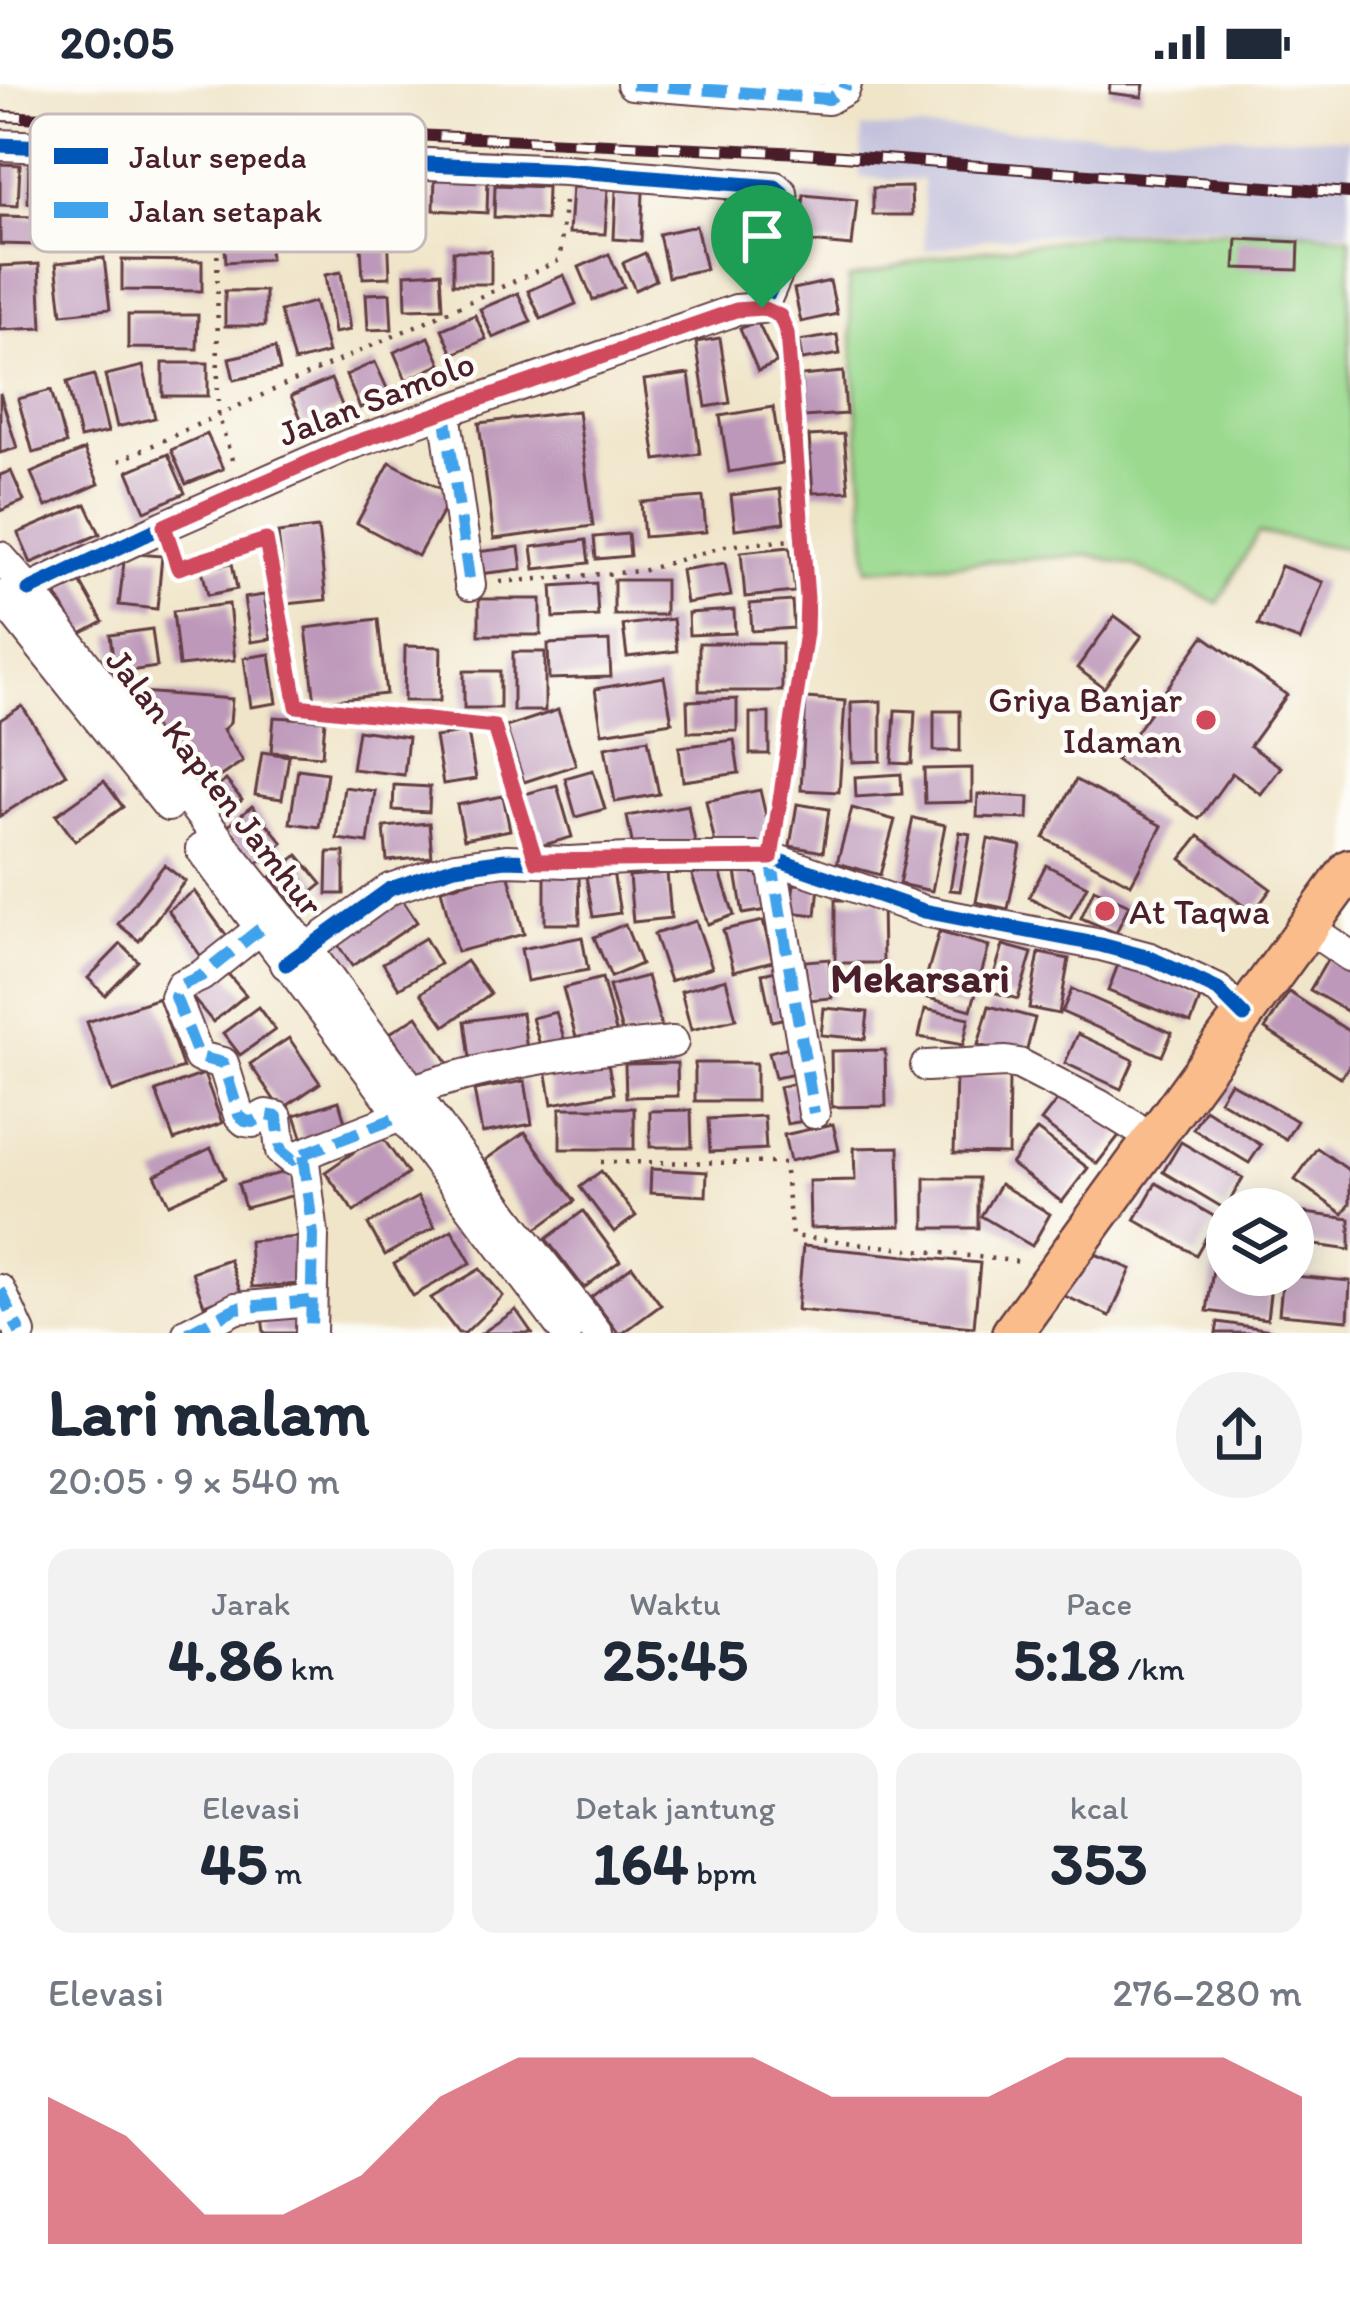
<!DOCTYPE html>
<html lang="id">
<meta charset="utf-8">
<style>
body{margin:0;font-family:Itim,sans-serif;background:#f2f2f3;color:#1f2937;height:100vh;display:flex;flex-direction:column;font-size:45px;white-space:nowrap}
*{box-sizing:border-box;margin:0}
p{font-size:39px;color:#747a83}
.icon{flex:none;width:66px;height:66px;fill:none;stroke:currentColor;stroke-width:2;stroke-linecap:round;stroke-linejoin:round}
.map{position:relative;height:1249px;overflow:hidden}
.drawer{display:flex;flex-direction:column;background:#fff;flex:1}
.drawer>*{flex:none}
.tools{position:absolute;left:1206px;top:1104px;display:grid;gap:24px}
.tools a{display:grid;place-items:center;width:108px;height:108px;border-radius:50%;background:#fff;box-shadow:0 6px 30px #0003;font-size:60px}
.pin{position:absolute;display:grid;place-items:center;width:102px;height:102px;color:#fff;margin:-123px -51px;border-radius:50% 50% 50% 0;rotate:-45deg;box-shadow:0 0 12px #0007}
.pin .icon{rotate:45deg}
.round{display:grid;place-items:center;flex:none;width:126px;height:126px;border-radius:63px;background:#f2f2f3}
.headline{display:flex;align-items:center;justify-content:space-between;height:204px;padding:0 48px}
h1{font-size:66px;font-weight:700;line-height:90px}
.figures{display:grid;grid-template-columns:repeat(3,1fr);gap:18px;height:204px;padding:12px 48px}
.figures div{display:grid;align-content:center;border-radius:24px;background:#f2f2f3;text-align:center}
.figures b{font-size:60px;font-weight:700}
.figures small{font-size:33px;font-weight:400}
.figures p{font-size:33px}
.chart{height:336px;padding:24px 48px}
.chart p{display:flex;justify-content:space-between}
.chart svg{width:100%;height:216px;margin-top:12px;fill:#d1495b;opacity:.7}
.status{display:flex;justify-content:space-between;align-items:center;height:84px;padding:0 60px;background:#fff;direction:ltr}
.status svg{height:33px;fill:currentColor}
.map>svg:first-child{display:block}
.industrial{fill:#c3c1db}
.green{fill:#9ad98e;stroke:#727c5c;stroke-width:3}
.building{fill:#bd98ba}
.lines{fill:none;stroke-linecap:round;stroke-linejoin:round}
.minor-casing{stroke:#633d43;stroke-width:34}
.major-casing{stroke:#633d43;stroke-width:44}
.path{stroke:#633d43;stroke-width:4.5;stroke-dasharray:3 9;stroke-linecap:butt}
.minor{stroke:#fff;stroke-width:30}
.major{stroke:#fabc8b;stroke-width:39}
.rail-casing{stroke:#4a1f2b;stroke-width:12}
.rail{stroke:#fdfcf7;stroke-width:8;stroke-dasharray:22;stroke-linecap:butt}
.quiet{stroke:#40a2eb;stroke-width:12;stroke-dasharray:24 12;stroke-linecap:butt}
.cycleway-casing{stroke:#fdfcf7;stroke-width:22}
.cycleway{stroke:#0057b8;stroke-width:15}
.route-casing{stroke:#fff;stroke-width:24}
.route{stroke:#d1495b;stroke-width:15}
.poi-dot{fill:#d1495b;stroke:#fdfcf7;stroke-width:4.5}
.labels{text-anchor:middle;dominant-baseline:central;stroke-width:9;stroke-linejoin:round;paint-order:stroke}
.street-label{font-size:36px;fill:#4a1f2b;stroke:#fdfcf7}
.poi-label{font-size:36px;fill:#4a1f2b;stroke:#fdfcf7;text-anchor:end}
.quarter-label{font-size:42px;font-weight:bold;fill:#4a1f2b;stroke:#fdfcf7}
.key{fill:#fdfcf7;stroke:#c7baba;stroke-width:3}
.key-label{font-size:33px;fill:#4a1f2b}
</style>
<div class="status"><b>20:05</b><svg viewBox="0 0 49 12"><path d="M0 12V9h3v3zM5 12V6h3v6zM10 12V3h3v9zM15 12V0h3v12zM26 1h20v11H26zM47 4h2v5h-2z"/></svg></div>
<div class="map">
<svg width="1350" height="1249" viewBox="0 0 1350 1249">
<rect width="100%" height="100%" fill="#fdfcf7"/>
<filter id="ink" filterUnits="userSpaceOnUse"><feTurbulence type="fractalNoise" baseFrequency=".00833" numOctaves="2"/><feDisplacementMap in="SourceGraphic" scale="24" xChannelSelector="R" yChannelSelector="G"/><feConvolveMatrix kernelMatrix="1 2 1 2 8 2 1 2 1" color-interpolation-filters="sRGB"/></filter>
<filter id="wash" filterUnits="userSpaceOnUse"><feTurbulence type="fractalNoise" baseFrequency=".004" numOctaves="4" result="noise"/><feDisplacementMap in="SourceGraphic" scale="48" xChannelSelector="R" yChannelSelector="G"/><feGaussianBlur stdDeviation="2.7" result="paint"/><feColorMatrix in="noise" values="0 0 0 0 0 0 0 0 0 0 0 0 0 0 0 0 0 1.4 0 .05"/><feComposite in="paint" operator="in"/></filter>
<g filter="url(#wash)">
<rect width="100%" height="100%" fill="#f0e5c9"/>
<path class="industrial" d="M862,44L1350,54V148L1194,143L992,154L925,167L923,96L860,94Z"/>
<path class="green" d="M1290,146L1350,153V465L1258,449L1218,519L1134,482L1090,471L868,485L848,195L934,173L1109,150Z"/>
<g id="blocks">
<g class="building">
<path d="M1110,0H1144L1142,13L1109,9Z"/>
<path d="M29,77L59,78L58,120L28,119Z"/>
<path d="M0,80L20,81L18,122L0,121Z"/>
<path d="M435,91L488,93L487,129L434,126Z"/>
<path d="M495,101L547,103L546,136L494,133Z"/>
<path d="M572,103L608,104L605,150L569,149Z"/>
<path d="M727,103L764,105L763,130L726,128Z"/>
<path d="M911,103L912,131H873V104Z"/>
<path d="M616,106L643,108L641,157L614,155Z"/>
<path d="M804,111L857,116L852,162L799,157Z"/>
<path d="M0,132L38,133V161L0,160Z"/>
<path d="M769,140L773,161L721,172L716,150Z"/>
<path d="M696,142L706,185L668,193L659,150Z"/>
<path d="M268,145L270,175L226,178L224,148Z"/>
<path d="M388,145L390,193L363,194L360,146Z"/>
<path d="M1237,155L1299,158L1298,186L1235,184Z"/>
<rect x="453" y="167" width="38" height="33"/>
<path d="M645,169L656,196L635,206L623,179Z"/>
<path d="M609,170L624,203L593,216L579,183Z"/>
<path d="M104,174L110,225L62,230L56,179Z"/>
<path d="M122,176L202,177V207L122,206Z"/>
<path d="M39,180L42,244L0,246V182Z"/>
<path d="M341,188L350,246L334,249L325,191Z"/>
<path d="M441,188L443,224L406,225L405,190Z"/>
<path d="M564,191L576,220L541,235L528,207Z"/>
<path d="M830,197L837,230L801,238L794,205Z"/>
<rect x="225" y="207" width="40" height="35"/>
<path d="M390,209L392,245L368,246L366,210Z"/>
<path d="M518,209L531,238L493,254L480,225Z"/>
<path d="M314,218L328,269L294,278L280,227Z"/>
<path d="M128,231H198L197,265L128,264Z"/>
<path d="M475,231L486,255L453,270L442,245Z"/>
<path d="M757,237L777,279L758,287L740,245Z"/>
<path d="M837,251L840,270L802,276L799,257Z"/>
<path d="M429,253L441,280L406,296L394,268Z"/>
<path d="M720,254L730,319L706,323L696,258Z"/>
<path d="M275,264L280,286L234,296L229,274Z"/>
<path d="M375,278L390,311L360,324L346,291Z"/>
<rect x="163" y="279" width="45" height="33"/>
<path d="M143,282L155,334L117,343L105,291Z"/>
<path d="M843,288L846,330L804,333L801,292Z"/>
<path d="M689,290L700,370L656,376L644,296Z"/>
<path d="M94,291L108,348L80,354L67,298Z"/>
<path d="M331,295L343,324L304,341L291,312Z"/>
<path d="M51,306L66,360L33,369L18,315Z"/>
<path d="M0,309L17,364L0,369Z"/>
<path d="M773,323L782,379L729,388L720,332Z"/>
<path d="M578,327L593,442L494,455L479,339Z"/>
<path d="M207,350L223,385L186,400L171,366Z"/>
<path d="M844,350L849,407L813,409L809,352Z"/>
<path d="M84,366L99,400L46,423L31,389Z"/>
<path d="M168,370L185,409L145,427L128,387Z"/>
<path d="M390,378L452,411L418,472L357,439Z"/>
<path d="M11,387L24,417L0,427V391Z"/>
<path d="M780,405L784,439L735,445L731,411Z"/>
<path d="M703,413L706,448L644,453L641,418Z"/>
<path d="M86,420L100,450L31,479L18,449Z"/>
<path d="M318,444L326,516L286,520L278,449Z"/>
<path d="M628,450L630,472L596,475L594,453Z"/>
<path d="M586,456L589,479L535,485L532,463Z"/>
<path d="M519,463L522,485L478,490L476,468Z"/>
<path d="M790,463L795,508L745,513L741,468Z"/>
<path d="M125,469L162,472L157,525L119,521Z"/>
<path d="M232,479L237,505L208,511L202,485Z"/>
<path d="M725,479L731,512L686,519L681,486Z"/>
<path d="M1281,482L1323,498L1300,557L1258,541Z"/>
<path d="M78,494L103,538L79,551L54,507Z"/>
<rect x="614" y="496" width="51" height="35"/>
<path d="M596,499L598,532L554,534L552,502Z"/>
<path d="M264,511L271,555L251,558L244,514Z"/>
<rect x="479" y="515" width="62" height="36"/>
<path d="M792,517L794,544L752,547L750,520Z"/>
<path d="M229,520L235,576L179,582L173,527Z"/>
<path d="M734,526L735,549L689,551L688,529Z"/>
<path d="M1115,532L1142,552L1104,604L1077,584Z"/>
<path d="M378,535L386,610L315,618L306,544Z"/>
<path d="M673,535L677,567L627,573L623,541Z"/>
<path d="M152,545L157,583L115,589L110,551Z"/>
<path d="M1204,552L1287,611L1250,662L1281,683L1261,710L1232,689L1199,735L1116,676Z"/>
<path d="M609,557L611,593L549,595L548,560Z"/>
<rect x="699" y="559" width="83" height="48"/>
<path d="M405,562L441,563L440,617H404Z"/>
<rect x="513" y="568" width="32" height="59"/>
<path d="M270,570L277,619L251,623L244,574Z"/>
<rect x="464" y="587" width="36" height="37"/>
<path d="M664,593L672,638L602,649L595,605Z"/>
<path d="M140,608L232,615L230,639L223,646L243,677L194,710L139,632Z"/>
<path d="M806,614L845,617L839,708L801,706Z"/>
<path d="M737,615V647L688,648L687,617Z"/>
<path d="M881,617V677L852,678L851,618Z"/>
<path d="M22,622L66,690L0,732V636Z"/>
<path d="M558,626L576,681L524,698L506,643Z"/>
<path d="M895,626L915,627L912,680L892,679Z"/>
<rect x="934" y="627" width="26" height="40"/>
<rect x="750" y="629" width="19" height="41"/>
<path d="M274,633L325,636L322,672L271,668Z"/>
<path d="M358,646L408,653L404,691L352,685Z"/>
<path d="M468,648L476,695L443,700L435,653Z"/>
<path d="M648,655L659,710L615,718L605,663Z"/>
<path d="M734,656L739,689L683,697L679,663Z"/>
<path d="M262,668L289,672L282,715L255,711Z"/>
<path d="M972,684V718L925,719L924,685Z"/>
<path d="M298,685L327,689L319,743L290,739Z"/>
<path d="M593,686L605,725L576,733L565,694Z"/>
<path d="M901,690L902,710L856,713L855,693Z"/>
<path d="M226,696L242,716L218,736L201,717Z"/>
<path d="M1076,696L1162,742L1131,800L1044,754Z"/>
<path d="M104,697L123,723L75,757L56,731Z"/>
<path d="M394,701L430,703L429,728L393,726Z"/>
<path d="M557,701L572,753L540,762L525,710Z"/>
<path d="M344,703L375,707L368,759L337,755Z"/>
<path d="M760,706L772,758L717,769L706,717Z"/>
<path d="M978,710L1029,713L1028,735L977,733Z"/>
<path d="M503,712L510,746L464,755L457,721Z"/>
<path d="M797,720L829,725L823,768L790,762Z"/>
<path d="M688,721L695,758L634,769L627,732Z"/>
<path d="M252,722L283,759L253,783L223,746Z"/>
<path d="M852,724L895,736L880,791L837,779Z"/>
<path d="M913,734L945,741L932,807L899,800Z"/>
<path d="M429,739L432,773L387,777L384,743Z"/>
<path d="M960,748L970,750L960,807L950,806Z"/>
<path d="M1199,752L1271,805L1253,829L1181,775Z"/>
<path d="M988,755L1021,762L1008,825L976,818Z"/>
<path d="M328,768H344V810H327Z"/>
<path d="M298,771L322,800L295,822L271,793Z"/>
<path d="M717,779L734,831L708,840L691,788Z"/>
<path d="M164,781L185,797L139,857L118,840Z"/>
<path d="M1046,781L1087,802L1070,834L1029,813Z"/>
<path d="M612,782L620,829L593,833L585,786Z"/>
<path d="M766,783L773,825L743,830L736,788Z"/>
<path d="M508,788L524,850L457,868L441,805Z"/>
<path d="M545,788H579L580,840H545Z"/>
<path d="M667,789L671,834L633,838L629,792Z"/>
<path d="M794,800L819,802L816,831L790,828Z"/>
<path d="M1094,805L1129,821L1116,849L1081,834Z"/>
<path d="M194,807L232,859L205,878L168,826Z"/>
<path d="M401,814L417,838L352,882L336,858Z"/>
<path d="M835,816H882L883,879H835Z"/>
<path d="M696,837L712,883L670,897L654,850Z"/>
<path d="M763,837L773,877L734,887L723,846Z"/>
<path d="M625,840L641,880L611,893L594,853Z"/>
<path d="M939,848L989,862L971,926L921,912Z"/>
<path d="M582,853L588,886L527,897L521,865Z"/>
<path d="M425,854L440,880L399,904L383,879Z"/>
<path d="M121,860L138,877L105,911L88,894Z"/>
<path d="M1003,861L1032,869L1018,915L989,907Z"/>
<path d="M1039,869L1069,875L1059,930L1029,924Z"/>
<path d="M1329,873L1350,885V929L1310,906Z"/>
<path d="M829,875L832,914L808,916L805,877Z"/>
<path d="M466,877L490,910L445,942L421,909Z"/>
<path d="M1119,878L1202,910L1191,939L1108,907Z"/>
<path d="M223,884L246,911L213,938L190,911Z"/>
<path d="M781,886L791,933L772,937L762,890Z"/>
<path d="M647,892L662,945L624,955L609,902Z"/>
<path d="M602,894L618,955L579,965L563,904Z"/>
<path d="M726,895L736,935L691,946L681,907Z"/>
<path d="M1072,905L1172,949L1162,972L1062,928Z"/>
<path d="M1289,908L1350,948V980L1341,994L1265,945Z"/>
<path d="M159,914L183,984L112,1008L87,938Z"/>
<path d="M989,922L1035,934L1025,973L978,961Z"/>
<path d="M258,923L275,946L240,971L223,949Z"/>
<path d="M824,924L868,928L865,955L821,951Z"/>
<path d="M925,925L969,934L963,961L919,953Z"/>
<path d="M556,928L566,961L542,968L532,934Z"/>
<path d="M522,929L528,974L471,982L465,937Z"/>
<path d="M417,932L451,983L425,1001L390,949Z"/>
<path d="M1078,950L1134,976L1121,1005L1065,979Z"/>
<path d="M289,954L320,999L281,1026L250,980Z"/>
<path d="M793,962L800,989L775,994L769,968Z"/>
<path d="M885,966L886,1022L832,1023L831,967Z"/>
<path d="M607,975L614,1009L552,1020L546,985Z"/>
<path d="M677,979L678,1012L626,1013L625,980Z"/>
<rect x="695" y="979" width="61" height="38"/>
<path d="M204,990L222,1039L174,1056L156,1007Z"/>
<path d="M956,991L1009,992L1008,1070L954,1069Z"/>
<path d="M525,997L532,1040L482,1049L474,1006Z"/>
<path d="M801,998L809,1036L787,1040L779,1003Z"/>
<path d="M1230,998L1297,1037L1286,1055L1219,1016Z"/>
<path d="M1065,1006L1121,1049L1097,1080L1041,1037Z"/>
<path d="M339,1017L347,1045L304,1059L295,1031Z"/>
<rect x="560" y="1024" width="74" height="41"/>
<path d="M1205,1025L1261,1061L1249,1079L1193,1045Z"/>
<path d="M691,1026L692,1063H650V1027Z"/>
<path d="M764,1032L766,1065L710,1068L708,1035Z"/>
<path d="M833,1040L839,1066L790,1077L784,1051Z"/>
<path d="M1037,1046L1088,1084L1062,1118L1011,1080Z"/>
<path d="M525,1048L575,1117L535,1146L485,1076Z"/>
<path d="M380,1050L408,1090L354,1128L325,1088Z"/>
<path d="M1181,1058L1243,1094L1225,1125L1163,1088Z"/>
<path d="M899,1063L901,1142L810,1144L809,1097L855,1096L854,1064Z"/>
<path d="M211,1064L225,1094L169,1120L155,1091Z"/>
<path d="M1317,1064L1350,1087V1120L1343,1130L1295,1096Z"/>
<path d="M651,1085L707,1088L706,1112L650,1109Z"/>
<path d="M289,1087L295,1111L245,1124L238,1100Z"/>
<path d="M601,1087L636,1132L614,1148L580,1103Z"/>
<rect x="925" y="1094" width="53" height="50"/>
<path d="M1156,1099L1217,1134L1196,1171L1135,1136Z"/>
<path d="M1000,1100L1050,1130L1032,1162L981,1132Z"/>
<path d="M418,1113L435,1143L385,1171L368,1140Z"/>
<path d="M583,1127L620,1177L584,1204L546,1155Z"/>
<path d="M1298,1128L1350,1135V1166L1294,1158Z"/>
<path d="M452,1146L471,1179L413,1212L394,1180Z"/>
<path d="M298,1153L301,1200L252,1203L249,1157Z"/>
<path d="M803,1162L980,1179L974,1243L797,1226Z"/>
<path d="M1086,1166L1131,1185L1110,1232L1065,1212Z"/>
<path d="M229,1175L241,1209L204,1221L192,1188Z"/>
<path d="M632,1182L661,1221L623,1249H618L591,1213Z"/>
<path d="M480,1185L503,1212L465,1249H458L431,1214Z"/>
<path d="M1213,1186L1227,1188V1191L1272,1193L1267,1235L1207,1227Z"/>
<path d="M1283,1191L1350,1197L1348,1236L1279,1230Z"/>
<path d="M516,1226L532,1249H482Z"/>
<path d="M298,1229L299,1249H264L262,1232Z"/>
<path d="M1218,1238L1272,1246V1249H1216Z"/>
</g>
</g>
</g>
<g filter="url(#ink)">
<use href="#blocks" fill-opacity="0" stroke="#633d43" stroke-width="3"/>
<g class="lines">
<g class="minor-casing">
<g id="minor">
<path d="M632,0L828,15L844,6L846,0"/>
<path d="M0,61L565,86L775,103L782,109L789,163L762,224L736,226L348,361L164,442L0,519"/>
<path d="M445,328L470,501"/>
<path d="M0,473L29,506L233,774L306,864L495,1118L597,1249"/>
<path d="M0,512L168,722"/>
<path d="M201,765L566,1249"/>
<path d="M771,774L814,1029"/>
<path d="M1307,843L1350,872"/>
<path d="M260,845L201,892L181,901L175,913L199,973L223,979L239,1031L245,1037L253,1038L266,1031L277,1033L281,1067L292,1076L303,1070L313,1151L311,1249"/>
<path d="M286,880L390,805L455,783L506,776L569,778L646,774H771L924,827L1101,861L1150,874L1218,906L1244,932"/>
<path d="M926,982L1006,978L1019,980L1099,1021L1154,1055"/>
<path d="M413,1006C497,978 585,966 673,958"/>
<path d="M303,1070L401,1032"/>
<path d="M0,1206L20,1249"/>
<path d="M188,1249L236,1224L310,1217"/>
</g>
</g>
<g class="major-casing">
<path id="major" d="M1012,1249L1350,785"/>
</g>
<g class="path">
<path d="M217,99L218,330L233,379"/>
<path d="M119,377C266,308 414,244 560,176L564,116"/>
<path d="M174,471L178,484L265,456L297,622L494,643L528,748"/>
<path d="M500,498L642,487L725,462L802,455"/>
<path d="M774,748L805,549L807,514L787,249L784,241"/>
<path d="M601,1078L784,1079L792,1152L1022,1178"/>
</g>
<use href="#minor" class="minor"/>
<use href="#major" class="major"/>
<g class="rail-casing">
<path id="rail" d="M0,32L802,69L1350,109"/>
</g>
<use href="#rail" class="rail"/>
<g class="quiet">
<path d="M632,0L828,15L844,6L846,0"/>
<path d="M445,328L470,501"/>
<path d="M771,774L814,1029"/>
<path d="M260,845L201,892L181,901L175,913L199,973L223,979L239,1031L245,1037L253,1038L266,1031L277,1033L281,1067L292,1076L303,1070L313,1151L311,1249"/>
<path d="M303,1070L401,1032"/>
<path d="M0,1206L20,1249"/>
<path d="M188,1249L236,1224L310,1217"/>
</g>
<g class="cycleway-casing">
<g id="cycleway">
<path d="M0,61L565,86L775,103L782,109L789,163L762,224L736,226L348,361L164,442L29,506"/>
<path d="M286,880L390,805L455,783L506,776L569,778L646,774H771L924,827L1101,861L1150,874L1218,906L1244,932"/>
</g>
</g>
<use href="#cycleway" class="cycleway"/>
</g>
</g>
<g class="lines" filter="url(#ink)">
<g class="route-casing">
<path id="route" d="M762,224L780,232L787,249L807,514L806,549L771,774L536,777L494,643L297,622L266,456L178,484L164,442L348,361L736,226Z"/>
</g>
<use href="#route" class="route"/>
</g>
<g class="poi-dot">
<circle cx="1206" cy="636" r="12"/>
<circle cx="1105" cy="827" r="12"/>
</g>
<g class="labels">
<g class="street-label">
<text transform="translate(376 314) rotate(-21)">Jalan Samolo</text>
<text transform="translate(215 698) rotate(52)">Jalan Kapten Jamhur</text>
</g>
<g class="poi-label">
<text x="1182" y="615">Griya Banjar<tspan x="1182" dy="41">Idaman</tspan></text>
<text x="1129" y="827" text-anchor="start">At Taqwa</text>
</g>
<g class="quarter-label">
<text x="920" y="893">Mekarsari</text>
</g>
</g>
<rect x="30" y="30" width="396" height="138" rx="18" class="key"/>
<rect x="54" y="64" width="54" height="16" fill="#0057b8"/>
<rect x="54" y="118" width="54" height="16" fill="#40a2eb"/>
<g class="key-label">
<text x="129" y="84">Jalur sepeda</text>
<text x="129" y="138">Jalan setapak</text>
</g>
</svg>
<div class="tools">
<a><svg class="icon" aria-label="layers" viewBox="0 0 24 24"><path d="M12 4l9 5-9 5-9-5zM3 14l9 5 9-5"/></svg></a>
</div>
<div class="pin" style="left:762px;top:224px;background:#1e9e55"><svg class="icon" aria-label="arrive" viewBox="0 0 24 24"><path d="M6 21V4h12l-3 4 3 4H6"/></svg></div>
</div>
<section class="drawer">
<div class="headline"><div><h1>Lari malam</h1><p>20:05 · 9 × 540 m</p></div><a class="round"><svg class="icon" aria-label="share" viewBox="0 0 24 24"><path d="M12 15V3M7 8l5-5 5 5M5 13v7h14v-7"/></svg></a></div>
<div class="figures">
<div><p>Jarak</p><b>4.86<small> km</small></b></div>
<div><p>Waktu</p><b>25:45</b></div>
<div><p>Pace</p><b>5:18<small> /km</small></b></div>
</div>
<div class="figures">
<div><p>Elevasi</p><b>45<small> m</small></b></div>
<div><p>Detak jantung</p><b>164<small> bpm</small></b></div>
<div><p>kcal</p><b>353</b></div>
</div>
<div class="chart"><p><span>Elevasi</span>276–280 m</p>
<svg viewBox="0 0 160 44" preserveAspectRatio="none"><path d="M0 44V14L10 22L20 38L30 38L40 30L50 14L60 6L70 6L80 6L90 6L100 14L110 14L120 14L130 6L140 6L150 6L160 14V44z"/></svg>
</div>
</section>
